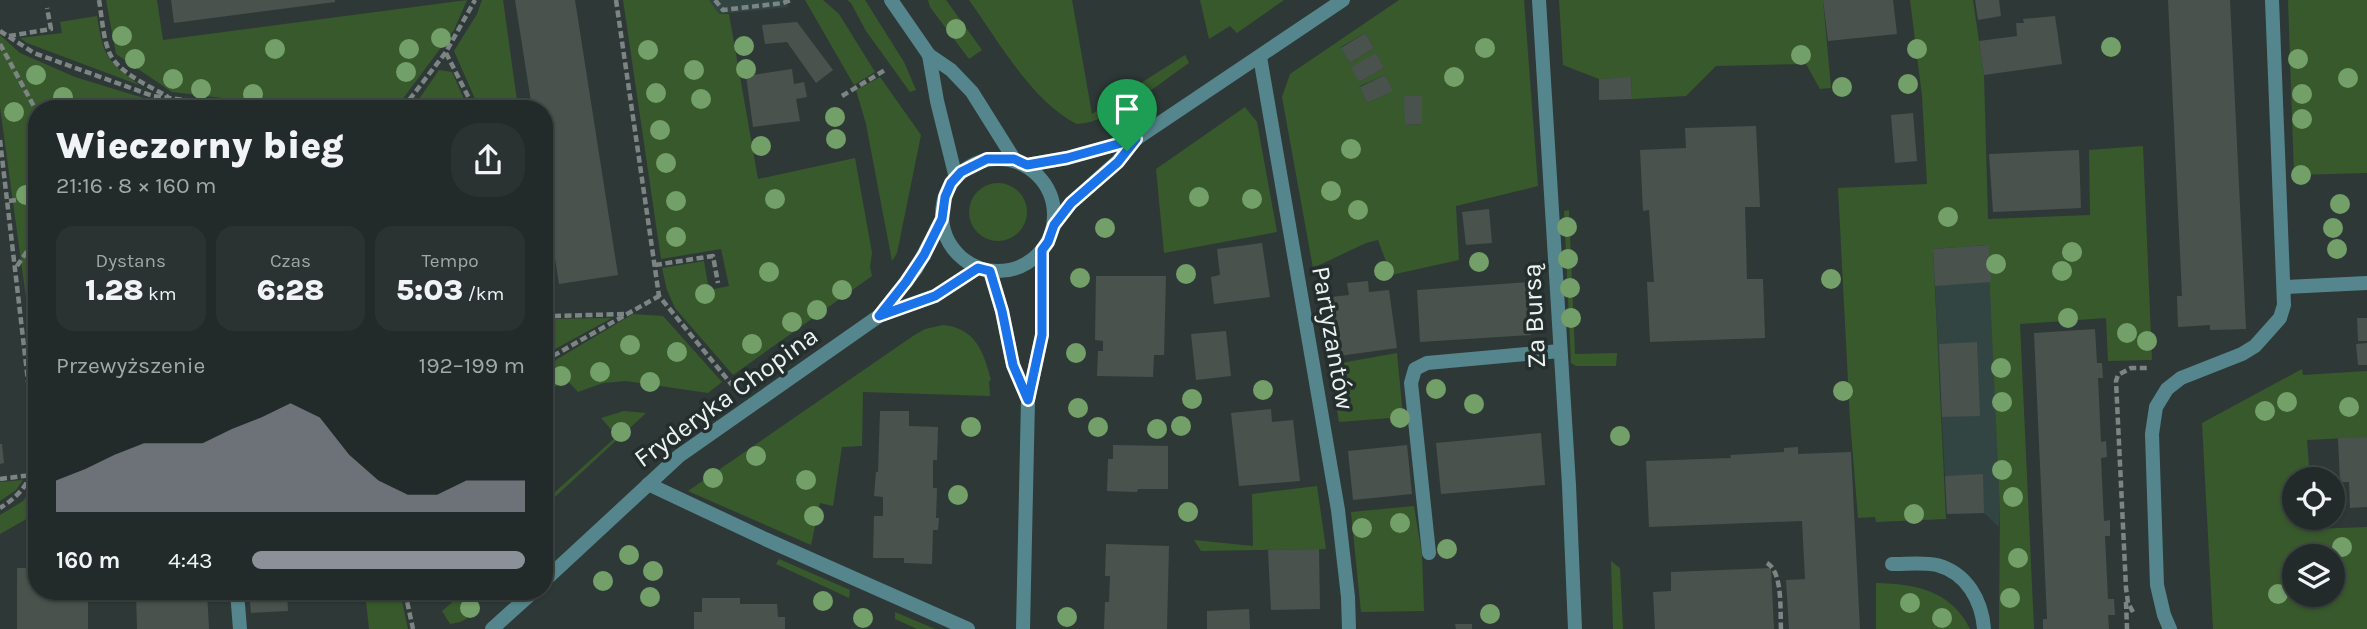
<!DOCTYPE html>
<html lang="pl">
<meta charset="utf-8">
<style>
body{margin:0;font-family:Karla,sans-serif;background:#2a3331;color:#f1f3f6;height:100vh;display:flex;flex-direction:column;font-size:26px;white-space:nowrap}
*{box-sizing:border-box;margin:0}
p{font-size:23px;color:#a2a7a8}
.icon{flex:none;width:38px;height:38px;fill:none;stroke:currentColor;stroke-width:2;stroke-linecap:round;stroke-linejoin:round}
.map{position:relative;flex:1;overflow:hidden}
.drawer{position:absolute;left:28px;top:100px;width:525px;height:500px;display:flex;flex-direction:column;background:#222b29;border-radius:28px;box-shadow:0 2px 5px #0004,0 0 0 2px #3f4746}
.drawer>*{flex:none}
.fabs{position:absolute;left:2282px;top:467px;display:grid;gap:14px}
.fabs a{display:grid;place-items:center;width:63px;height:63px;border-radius:50%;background:#222b29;box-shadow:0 2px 5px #0004,0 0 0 2px #3f4746;font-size:35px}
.pin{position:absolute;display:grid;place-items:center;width:60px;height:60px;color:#fff;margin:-72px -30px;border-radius:50% 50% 50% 0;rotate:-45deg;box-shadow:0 0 7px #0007}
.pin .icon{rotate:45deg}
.round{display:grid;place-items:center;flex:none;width:74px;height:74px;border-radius:28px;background:#2a3331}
.summary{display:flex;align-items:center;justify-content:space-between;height:119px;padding:0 28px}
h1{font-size:38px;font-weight:800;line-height:52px}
.figures{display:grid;grid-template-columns:repeat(3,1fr);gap:10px;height:119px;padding:7px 28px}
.figures div{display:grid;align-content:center;border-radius:18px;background:#2a3331;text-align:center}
.figures b{font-size:30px;font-weight:800}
.figures small{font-size:19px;font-weight:400}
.figures p{font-size:19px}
.chart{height:196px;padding:14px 28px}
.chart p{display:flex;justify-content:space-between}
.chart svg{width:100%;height:126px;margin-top:7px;fill:#8c9099;opacity:.7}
ul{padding:0 28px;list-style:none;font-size:23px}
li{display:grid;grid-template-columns:112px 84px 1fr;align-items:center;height:52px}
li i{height:18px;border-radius:9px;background:#8c9099}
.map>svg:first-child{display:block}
.built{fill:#324542}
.green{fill:#38592c;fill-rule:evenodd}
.building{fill:#49524d}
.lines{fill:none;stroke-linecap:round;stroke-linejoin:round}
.path{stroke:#7c8583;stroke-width:4.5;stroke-dasharray:7 3.5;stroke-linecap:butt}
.service{stroke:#56868d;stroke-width:14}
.minor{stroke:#56868d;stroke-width:14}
.tree{fill:#739f68}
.route-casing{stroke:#fff;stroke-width:14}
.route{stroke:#1a73e8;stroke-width:9}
.labels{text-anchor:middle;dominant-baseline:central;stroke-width:7;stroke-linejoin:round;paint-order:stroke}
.street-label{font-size:26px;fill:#edf3f2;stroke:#242f2d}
</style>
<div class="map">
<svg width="2367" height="629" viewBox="0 0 2367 629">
<rect width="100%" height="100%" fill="#2e3937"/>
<g class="built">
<path d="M709,0H786L788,7L719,14Z"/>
<path d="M1989,245L2000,512L1999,527L1984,513L1947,514L1933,249Z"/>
</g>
<g class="green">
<path d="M106,0H157L163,40L467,0L454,30L399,104L390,108H305L172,92L116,54Z"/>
<path d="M482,0H503L518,108H479L454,51L477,14Z"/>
<path d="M623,0H709L719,14H729L758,179L855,158L872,253L870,267L872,276L733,375L675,308L667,290L662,268L704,261L709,290L729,286L721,249L661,259Z"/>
<path d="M805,0H823L839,14L875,72L854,85Z"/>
<path d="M847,0H865L904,62L916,90L910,92L866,31L851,3Z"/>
<path d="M928,0H946L982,50L969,59L930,7Z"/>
<path d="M969,0H1072L1092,114L1185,55L1189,63C1155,86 1119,120 1077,124C1032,102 998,40 969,0Z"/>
<path d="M1200,0H1284L1237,33L1230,26L1209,39Z"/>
<path d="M1399,0H1524L1538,186L1456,206L1459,260L1391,275L1378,240L1366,243L1313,268L1282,97L1290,74ZM1365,33L1374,48L1350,63L1341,47ZM1376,54L1384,68L1359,82ZM1385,75L1392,91L1367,103L1360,86ZM1422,97V124L1405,125Z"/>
<path d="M1559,0H1823L1831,88L1820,89L1806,64L1716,66L1686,96L1632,99L1631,78L1599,79L1563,65Z"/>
<path d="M1910,0H1973L1984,75L1988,219L2090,215L2089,150L2143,146L2152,360L2108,361L2106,318L2020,324L2034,629H1999L2000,512L1988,245L1933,249L1946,519L1876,522L1875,517L1858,518L1850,420L1838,188L1927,184L1922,96Z"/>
<path d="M2288,0H2367V173L2294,175Z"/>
<path d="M97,16C104,58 106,59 139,85L27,43L20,38L62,33L60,22Z"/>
<path d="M0,35L20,53L75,77L176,108H37V378L0,107Z"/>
<path d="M439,70L452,72L468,108H413Z"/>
<path d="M880,77L921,135L897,253L892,261L866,124L856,90Z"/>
<path d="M1245,107L1257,122L1277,232L1164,253L1156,169Z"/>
<circle cx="998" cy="212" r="29"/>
<path d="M1569,210L1575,354L1617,353L1616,366H1576L1571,363L1564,211Z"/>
<path d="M633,314L663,316L722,382L708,393L626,381L603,383L578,392L565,378L544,397V367Z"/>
<path d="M612,318L544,355V319Z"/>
<path d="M943,325C976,328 984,353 991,380L989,381L990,396L863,392L862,446L842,447L833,506L820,503L811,545L688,491L913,336L925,329Z"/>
<path d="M1397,353L1403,417L1339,422L1330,365Z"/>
<path d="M2302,369L2303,375L2367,371V437L2307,440L2310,479L2294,480V518H2312L2313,529L2367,527V629H2213L2202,423ZM2294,556H2333V595H2294Z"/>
<path d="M624,411L646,413L544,507V502L617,436L601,418Z"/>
<path d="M23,480L16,490L0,501V482Z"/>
<path d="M37,482V513L0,534V515L23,501Z"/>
<path d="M1317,486L1326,549L1201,551L1194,540L1253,546L1252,494Z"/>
<path d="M1414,506L1422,555L1424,611L1361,612L1351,512Z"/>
<path d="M779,559L850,590L849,598L776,564Z"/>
<path d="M1611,561L1620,568L1623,629H1613Z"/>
<path d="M1876,583C1916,584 1950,590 1970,629H1876Z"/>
<path d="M365,592H400L408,629H369Z"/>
<path d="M464,592H477C473,612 473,621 450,624L442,611Z"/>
<path d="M895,612L935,629H917L895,619Z"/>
</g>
<g class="building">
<path d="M171,0H335V2L174,23Z"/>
<path d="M515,0H575L618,275L559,284L544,190V108H532Z"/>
<path d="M1823,0H1893L1897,34L1828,41Z"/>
<path d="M1975,0H1999L2001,16L1978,20Z"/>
<path d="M2168,0H2230L2246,329L2210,330V325L2178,327L2177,296H2182Z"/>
<path d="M2055,16L2062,64L1984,75L1979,41L2017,36L2016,23H2024L2023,19Z"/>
<path d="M797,22L833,70L816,83L787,42L765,44L762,25Z"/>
<path d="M1365,33L1374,48L1350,63L1341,48Z"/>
<path d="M1376,53L1384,68L1359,82L1351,67Z"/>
<path d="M792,69L794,84L804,82L807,97L796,99L800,121L753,127L746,76Z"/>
<path d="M1385,75L1393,91L1367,103L1360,87Z"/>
<path d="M1631,77L1632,99L1599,100V79Z"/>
<path d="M1404,96H1422V124L1405,125Z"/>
<path d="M1913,113L1917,161L1895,163L1891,115Z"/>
<path d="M1756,126L1760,207H1745L1747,279H1763L1765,338L1650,342L1647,282H1654L1649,210L1643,211L1640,150L1686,148L1685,128Z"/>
<path d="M2079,150L2081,208L1993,212L1989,154Z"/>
<path d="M1489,209L1492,243L1466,245L1462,212Z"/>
<path d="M1262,243L1270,297L1214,304L1211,277L1220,275L1217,249Z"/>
<path d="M1989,245L1991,282L1935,286L1933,249Z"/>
<path d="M1096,276H1166L1164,355H1154L1153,377L1097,376L1098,351H1103V341L1095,340Z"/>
<path d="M1368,281L1369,292L1389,290L1397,348L1339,356L1331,297L1349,295L1347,283Z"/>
<path d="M1528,282L1531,335L1420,342L1417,290Z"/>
<path d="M2357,318H2367V341H2358Z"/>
<path d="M2095,329L2097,363H2102L2103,378H2098L2101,442L2106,441L2107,457L2101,458L2104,521L2110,520V536H2105L2108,599H2114L2115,615H2108L2109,629H2043V619H2047L2034,333Z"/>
<path d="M1226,331L1231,376L1196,380L1191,334Z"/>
<path d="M1977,342L1980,416L1942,417L1939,344Z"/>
<path d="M2367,343V365H2358L2356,344Z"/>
<path d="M1271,409L1272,422L1293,420L1300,481L1239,486L1231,413Z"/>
<path d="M880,411H909V426L938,427L937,460H933V488H937L936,518H939L938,530H933L932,564L904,563V558H873L874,516H883V497L874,496L876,472H878Z"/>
<path d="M1541,433L1545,485L1441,494L1436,443Z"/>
<path d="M2367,437V507L2350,508L2349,482H2340L2338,438Z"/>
<path d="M0,444H2L4,463L0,464Z"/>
<path d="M1113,445L1168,446V489H1138L1137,492L1107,491L1108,459H1113Z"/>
<path d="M1407,445L1412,494L1353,500L1348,451Z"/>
<path d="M1798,447V454L1851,452L1860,629H1789L1786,580L1805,579L1802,521L1649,527L1646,461L1731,458L1730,455L1784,452V448Z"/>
<path d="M1983,474L1984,513L1947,514L1945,476Z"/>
<path d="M1106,544L1169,546L1167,629H1104L1105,602H1109L1110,576H1105Z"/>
<path d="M1319,549L1320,609L1271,610L1268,550Z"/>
<path d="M17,568H37V592H88V629H17Z"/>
<path d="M1771,568L1774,629H1655L1653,592L1671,591V572Z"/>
<path d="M166,592H207L209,629H137L136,594Z"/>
<path d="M249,592H287L288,611L251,613Z"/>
<path d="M702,598H740V604H777L778,617H785V629H694V612H702Z"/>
<path d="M1249,609L1250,629H1207V611Z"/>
<path d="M1455,624H1472V629H1456Z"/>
</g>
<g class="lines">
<g class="path">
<path d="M99,0C102,17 103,39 110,54C120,74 150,86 168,97"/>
<path d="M616,0L659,296L732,385"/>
<path d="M715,0L723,10L783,3L791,0"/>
<path d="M0,31L34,53L153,96L248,108"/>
<path d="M9,36L51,29L47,8"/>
<path d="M0,44L37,112"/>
<path d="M446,53L474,108"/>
<path d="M842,96L885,70"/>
<path d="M149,108L171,99"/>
<path d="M403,108L446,52L475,0"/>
<path d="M0,140L36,450C34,477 23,494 0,508"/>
<path d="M9,201L37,197"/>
<path d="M655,265L713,256L718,283"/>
<path d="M17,266L37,237"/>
<path d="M544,313L553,316L627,314"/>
<path d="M544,361L659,296"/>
<path d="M0,479L31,475"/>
<path d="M1767,563C1783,572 1780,611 1781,629"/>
<path d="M405,592L413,629"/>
<path d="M2126,602L2127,629"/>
<path d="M2133,612L2128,603L2126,588L2116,381L2118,375L2131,368H2148"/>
</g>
<g class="service">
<path d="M1539,0L1569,485L1575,629"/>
<path d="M1260,57L1338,510L1348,597L1349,629"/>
<path d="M2285,287L2367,283"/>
<path d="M648,484L765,539L968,629"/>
<path d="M1429,553L1411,383L1415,369L1427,363L1560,351"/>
<path d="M1892,564C1907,564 1923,562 1937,565C1967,573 1982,601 1984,629"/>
<path d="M237,592L240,629"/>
<path d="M2170,629L2164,615L2157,585L2152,434L2156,407L2167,389L2181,378L2242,354L2255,346L2280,318L2284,305L2272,0"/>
</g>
<g class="minor">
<path d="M891,0L929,55L951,70L972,92L1014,159"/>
<path d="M929,55L937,101L956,178"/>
<circle cx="998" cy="215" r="56"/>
<path d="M1027,165L1067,158L1136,139L1343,0"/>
<path d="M1054,225L1071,203L1118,161L1136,139"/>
<path d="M990,271L1002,311L1013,365L1028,400"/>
<path d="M880,315L935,296L978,268"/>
<path d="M544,581L679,456L879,316L916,269L942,219"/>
<path d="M492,629L533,592"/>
<path d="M1023,629L1028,400L1042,335V250"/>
</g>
</g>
<g class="tree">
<circle cx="956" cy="29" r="10"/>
<circle cx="122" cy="36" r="10"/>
<circle cx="441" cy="38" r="10"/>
<circle cx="744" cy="46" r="10"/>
<circle cx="2111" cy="47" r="10"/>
<circle cx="1485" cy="48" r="10"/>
<circle cx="275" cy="49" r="10"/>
<circle cx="409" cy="49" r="10"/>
<circle cx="1917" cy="49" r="10"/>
<circle cx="648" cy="50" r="10"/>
<circle cx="1801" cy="55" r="10"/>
<circle cx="135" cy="59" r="10"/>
<circle cx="2298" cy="59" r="10"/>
<circle cx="746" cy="69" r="10"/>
<circle cx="694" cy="70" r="10"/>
<circle cx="406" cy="72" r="10"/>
<circle cx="36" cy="75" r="10"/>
<circle cx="1454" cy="77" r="10"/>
<circle cx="2348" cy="78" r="10"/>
<circle cx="173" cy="79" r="10"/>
<circle cx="1908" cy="84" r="10"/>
<circle cx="1842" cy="87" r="10"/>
<circle cx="201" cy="89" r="10"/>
<circle cx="656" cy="93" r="10"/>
<circle cx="253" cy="94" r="10"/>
<circle cx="2302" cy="94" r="10"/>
<circle cx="63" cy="97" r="10"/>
<circle cx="701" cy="99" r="10"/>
<circle cx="14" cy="112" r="10"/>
<circle cx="835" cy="117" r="10"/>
<circle cx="2302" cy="119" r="10"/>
<circle cx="660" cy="130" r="10"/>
<circle cx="836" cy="139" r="10"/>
<circle cx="761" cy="146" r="10"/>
<circle cx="1351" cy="149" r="10"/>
<circle cx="666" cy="163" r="10"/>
<circle cx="2301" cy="175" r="10"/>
<circle cx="1331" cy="191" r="10"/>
<circle cx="26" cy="195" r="10"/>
<circle cx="1199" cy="197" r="10"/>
<circle cx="775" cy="199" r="10"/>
<circle cx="1252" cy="199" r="10"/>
<circle cx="676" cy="201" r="10"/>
<circle cx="2340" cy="204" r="10"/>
<circle cx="1358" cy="210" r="10"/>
<circle cx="1948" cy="217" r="10"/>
<circle cx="1567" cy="227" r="10"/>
<circle cx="1105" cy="228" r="10"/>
<circle cx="2333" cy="228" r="10"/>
<circle cx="676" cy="237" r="10"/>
<circle cx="2337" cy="249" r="10"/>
<circle cx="2072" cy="252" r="10"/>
<circle cx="1568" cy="259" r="10"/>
<circle cx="1479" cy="262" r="10"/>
<circle cx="1996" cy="264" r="10"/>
<circle cx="1384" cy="271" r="10"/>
<circle cx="2062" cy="271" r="10"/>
<circle cx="769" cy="272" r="10"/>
<circle cx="1186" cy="274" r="10"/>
<circle cx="1080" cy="278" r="10"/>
<circle cx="1831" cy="279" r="10"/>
<circle cx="1570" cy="288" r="10"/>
<circle cx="842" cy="290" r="10"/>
<circle cx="705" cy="294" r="10"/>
<circle cx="817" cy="310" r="10"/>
<circle cx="1571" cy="318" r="10"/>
<circle cx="2068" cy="318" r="10"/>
<circle cx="792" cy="322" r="10"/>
<circle cx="2127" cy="333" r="10"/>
<circle cx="2147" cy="341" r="10"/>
<circle cx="752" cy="344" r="10"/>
<circle cx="630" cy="345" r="10"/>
<circle cx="677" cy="352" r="10"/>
<circle cx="1076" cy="353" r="10"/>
<circle cx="2001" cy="368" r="10"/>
<circle cx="600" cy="372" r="10"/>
<circle cx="561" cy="376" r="10"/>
<circle cx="650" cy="382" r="10"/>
<circle cx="1436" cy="389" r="10"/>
<circle cx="1263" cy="390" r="10"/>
<circle cx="1843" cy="391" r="10"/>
<circle cx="1192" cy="399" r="10"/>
<circle cx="2002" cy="402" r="10"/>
<circle cx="2287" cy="402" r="10"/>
<circle cx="1474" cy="404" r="10"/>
<circle cx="2349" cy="407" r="10"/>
<circle cx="1078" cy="408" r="10"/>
<circle cx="2265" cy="411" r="10"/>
<circle cx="1400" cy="418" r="10"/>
<circle cx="1181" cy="426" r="10"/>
<circle cx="971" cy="427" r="10"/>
<circle cx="1098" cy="427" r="10"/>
<circle cx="1157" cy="429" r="10"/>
<circle cx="621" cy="432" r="10"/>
<circle cx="1620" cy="436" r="10"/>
<circle cx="756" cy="456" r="10"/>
<circle cx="2002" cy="470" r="10"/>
<circle cx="713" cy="478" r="10"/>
<circle cx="806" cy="480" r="10"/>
<circle cx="958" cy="495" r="10"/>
<circle cx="2013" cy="497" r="10"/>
<circle cx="1188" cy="512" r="10"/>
<circle cx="1914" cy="514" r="10"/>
<circle cx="814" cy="516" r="10"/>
<circle cx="1400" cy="523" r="10"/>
<circle cx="1362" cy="528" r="10"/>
<circle cx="2342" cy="547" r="10"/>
<circle cx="1447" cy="549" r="10"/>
<circle cx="629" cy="555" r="10"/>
<circle cx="2018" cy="558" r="10"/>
<circle cx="653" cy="571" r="10"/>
<circle cx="603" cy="581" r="10"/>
<circle cx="2278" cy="594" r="10"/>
<circle cx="650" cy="597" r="10"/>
<circle cx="2010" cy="598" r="10"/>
<circle cx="823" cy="601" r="10"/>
<circle cx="1910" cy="603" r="10"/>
<circle cx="470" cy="608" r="10"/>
<circle cx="1490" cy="614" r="10"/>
<circle cx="1067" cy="617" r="10"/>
<circle cx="863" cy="618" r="10"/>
<circle cx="1942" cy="618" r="10"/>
</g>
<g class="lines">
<g class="route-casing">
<path id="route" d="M1136,139L1118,162L1071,203L1054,225L1048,242L1042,250V335L1028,400L1013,365L1002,311L990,271L978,268L935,296L879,316L906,282L924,255L942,219L945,197L951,183L961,172L987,159H1014L1027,165L1067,158Z"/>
</g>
<use href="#route" class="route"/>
</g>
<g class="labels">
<g class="street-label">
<text transform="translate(1534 316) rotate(-93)">Za Bursą</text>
<text transform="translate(1333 338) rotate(80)">Partyzantów</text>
<text transform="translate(726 397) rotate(-36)">Fryderyka Chopina</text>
</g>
</g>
</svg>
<div class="fabs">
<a><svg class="icon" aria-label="locate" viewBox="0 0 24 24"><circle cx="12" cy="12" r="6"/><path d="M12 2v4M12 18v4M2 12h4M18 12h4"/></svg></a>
<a><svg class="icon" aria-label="layers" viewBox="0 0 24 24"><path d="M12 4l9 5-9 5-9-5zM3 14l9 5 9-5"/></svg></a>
</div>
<div class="pin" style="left:1127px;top:151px;background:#1e9e55"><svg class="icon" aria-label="arrive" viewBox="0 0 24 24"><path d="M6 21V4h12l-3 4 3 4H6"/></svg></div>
<section class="drawer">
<div class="summary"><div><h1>Wieczorny bieg</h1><p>21:16 · 8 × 160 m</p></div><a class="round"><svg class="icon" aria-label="share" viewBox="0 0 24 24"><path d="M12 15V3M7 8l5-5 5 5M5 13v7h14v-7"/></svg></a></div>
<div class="figures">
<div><p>Dystans</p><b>1.28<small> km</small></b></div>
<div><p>Czas</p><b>6:28</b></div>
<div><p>Tempo</p><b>5:03<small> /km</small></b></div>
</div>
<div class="chart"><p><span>Przewyższenie</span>192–199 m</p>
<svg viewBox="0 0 160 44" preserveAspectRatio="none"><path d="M0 44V33L10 29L20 24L30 20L40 20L50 20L60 15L70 11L80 6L90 11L100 24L110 33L120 38L130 38L140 33L150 33L160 33V44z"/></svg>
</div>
<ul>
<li><b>160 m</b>4:43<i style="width:100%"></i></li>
</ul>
</section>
</div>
